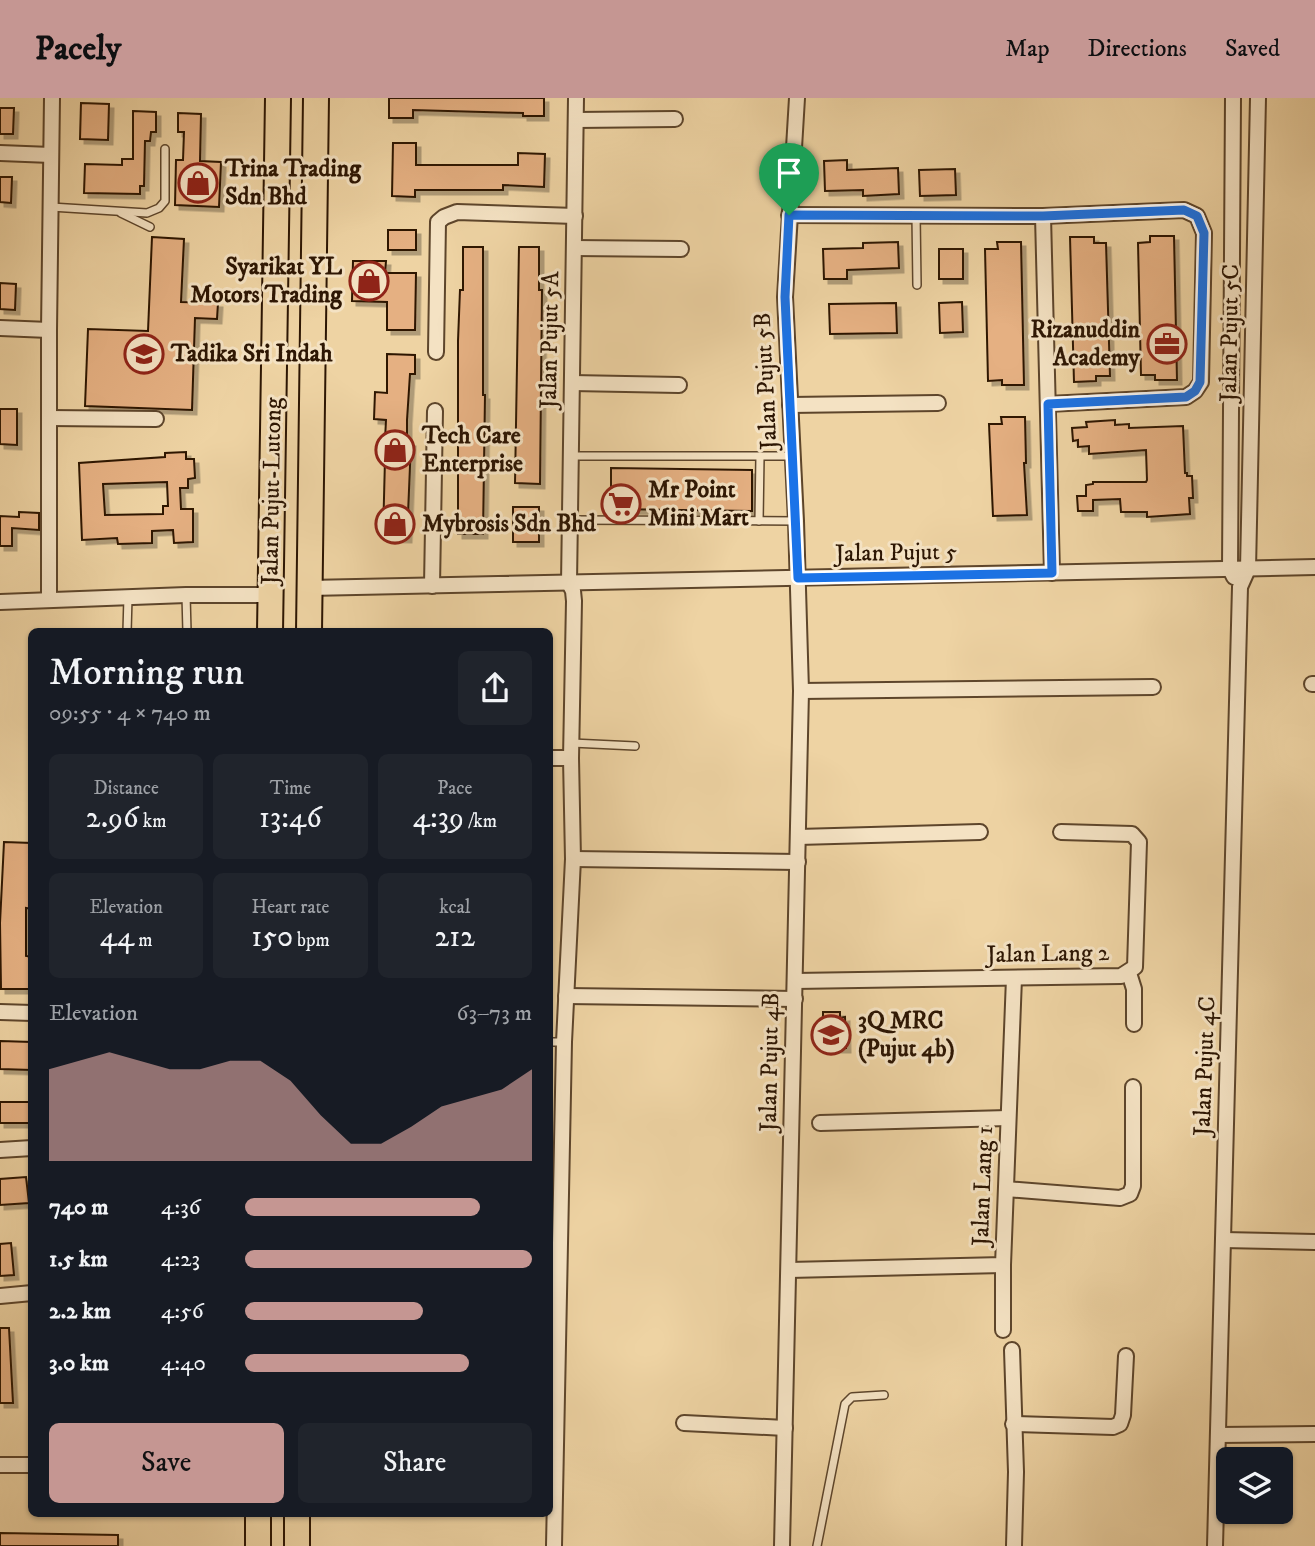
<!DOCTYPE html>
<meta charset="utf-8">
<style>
body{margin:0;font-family:"IM FELL DW Pica",serif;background:#20242c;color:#f1f3f6;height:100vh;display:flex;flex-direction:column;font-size:26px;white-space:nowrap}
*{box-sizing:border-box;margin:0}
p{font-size:23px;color:#9ea1a6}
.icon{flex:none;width:38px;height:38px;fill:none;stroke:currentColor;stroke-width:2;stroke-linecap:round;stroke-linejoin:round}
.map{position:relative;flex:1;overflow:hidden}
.panel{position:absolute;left:28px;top:530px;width:525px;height:889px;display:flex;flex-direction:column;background:#171b24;border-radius:10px;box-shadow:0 2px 5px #0004}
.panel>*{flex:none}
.controls{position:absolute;left:1216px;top:1349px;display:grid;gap:14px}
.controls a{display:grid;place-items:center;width:77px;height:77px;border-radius:10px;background:#171b24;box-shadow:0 2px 5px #0004;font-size:35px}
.pin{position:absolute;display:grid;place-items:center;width:60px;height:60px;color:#fff;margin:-72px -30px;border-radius:50% 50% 50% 0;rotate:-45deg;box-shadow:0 0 7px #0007}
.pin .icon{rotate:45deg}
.round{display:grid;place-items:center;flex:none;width:74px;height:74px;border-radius:10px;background:#20242c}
.head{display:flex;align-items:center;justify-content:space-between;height:119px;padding:0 21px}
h1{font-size:38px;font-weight:600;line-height:52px}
.figures{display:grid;grid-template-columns:repeat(3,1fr);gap:10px;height:119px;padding:7px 21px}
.figures div{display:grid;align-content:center;border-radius:10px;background:#20242c;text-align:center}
.figures b{font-size:30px;font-weight:600}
.figures small{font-size:19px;font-weight:400}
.figures p{font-size:19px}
.chart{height:196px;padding:14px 21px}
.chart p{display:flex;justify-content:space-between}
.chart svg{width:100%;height:126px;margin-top:7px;fill:#c59692;opacity:.7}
.primary-button{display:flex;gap:14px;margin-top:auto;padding:14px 21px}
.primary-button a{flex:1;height:80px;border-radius:10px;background:#c59692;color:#111;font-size:28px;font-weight:600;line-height:80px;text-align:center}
.primary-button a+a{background:#20242c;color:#f1f3f6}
ul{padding:0 21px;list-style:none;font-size:23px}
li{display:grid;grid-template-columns:112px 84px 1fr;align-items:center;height:52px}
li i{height:18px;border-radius:9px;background:#c59692}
header{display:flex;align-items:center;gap:42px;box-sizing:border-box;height:98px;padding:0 35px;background:#c59692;color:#111}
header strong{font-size:33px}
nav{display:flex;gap:38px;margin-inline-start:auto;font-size:24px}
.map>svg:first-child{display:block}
.building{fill:#e5b082;stroke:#2d1603;stroke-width:2;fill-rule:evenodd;filter:url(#shadow)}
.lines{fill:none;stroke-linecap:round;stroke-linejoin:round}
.service-casing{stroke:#5d452b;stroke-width:10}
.minor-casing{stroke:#5d452b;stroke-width:18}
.trunk-casing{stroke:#2d1603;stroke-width:28}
.service{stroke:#f4e2c3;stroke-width:7}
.minor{stroke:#f4e2c3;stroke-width:14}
.trunk{stroke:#eed3a3;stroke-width:24}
.route-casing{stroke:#fff;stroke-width:14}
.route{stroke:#1a73e8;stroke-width:9}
.labels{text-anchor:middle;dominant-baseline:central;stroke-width:6;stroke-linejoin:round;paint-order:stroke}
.poi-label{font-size:24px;font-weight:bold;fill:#2d1603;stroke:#f4e2c3;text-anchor:start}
.street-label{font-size:24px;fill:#2d1603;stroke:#f4e2c3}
</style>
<header>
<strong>Pacely</strong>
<nav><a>Map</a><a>Directions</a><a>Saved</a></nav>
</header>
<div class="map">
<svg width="1315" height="1448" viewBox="0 0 1315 1448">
<defs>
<filter id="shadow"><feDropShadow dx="4.5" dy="4.5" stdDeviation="0" flood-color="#0004"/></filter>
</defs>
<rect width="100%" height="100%" fill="#eed3a3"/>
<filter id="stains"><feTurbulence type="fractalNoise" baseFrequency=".00286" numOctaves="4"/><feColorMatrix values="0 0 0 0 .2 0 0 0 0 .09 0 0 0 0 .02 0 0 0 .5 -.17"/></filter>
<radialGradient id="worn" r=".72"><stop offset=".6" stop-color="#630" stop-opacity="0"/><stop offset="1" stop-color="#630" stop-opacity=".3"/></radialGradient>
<g class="building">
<path d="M389,0H544V18H523V15L413,12V20H389Z"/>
<path d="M81,5L109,6L108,42L80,41Z"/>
<path d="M0,10H14L13,36H0Z"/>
<path d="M133,13L156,14V34H151L150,43H145L144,88H140V96L84,95L85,66L122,67V61H133Z"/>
<path d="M178,15L201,16L200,63L221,64L219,109L175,107L176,62H183L184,34H178Z"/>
<path d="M393,45H416V67H518V55L545,56L544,89L503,87V92H415V99L392,98Z"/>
<path d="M847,62V72L898,70L899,96L863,98V92L825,93L824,63Z"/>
<path d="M955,71L956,97L920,98L919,72Z"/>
<path d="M0,79H12L11,105L0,104Z"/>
<rect x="388" y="132" width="28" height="20"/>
<path d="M1150,138H1174L1177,282H1155V277H1141L1138,145L1150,144Z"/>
<path d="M152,139L184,141L181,204L218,205L217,221L195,220L192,312L85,308L88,231L148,233Z"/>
<path d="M1070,139H1094V145H1106L1110,278H1096V283L1074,284Z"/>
<path d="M898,144L899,170L847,172V181H824L823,151L863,150V145Z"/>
<path d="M997,144H1021L1024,287H1002V282L988,283L985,151H998Z"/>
<path d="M463,149H483V297H485L483,436H458V243L460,192H463Z"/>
<path d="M519,149H539V192H542L540,386L515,385Z"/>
<rect x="939" y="151" width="24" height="30"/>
<path d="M353,163H386L385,175H416L415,232H387V204L352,203Z"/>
<path d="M0,185L16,186L15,212L0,211Z"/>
<path d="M962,204L963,234L940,235L939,205Z"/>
<path d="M896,205L897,235L830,236L829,206Z"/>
<path d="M387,256L415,257V276H410L407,322V344H411L407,440L383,439L385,361H380V342H385L386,322L374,321L375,294L387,295Z"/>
<path d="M0,311H17V347L0,346Z"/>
<path d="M1001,319H1025L1026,365H1024L1027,417L993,418L989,326H1002Z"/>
<path d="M1115,322V327L1129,326V330L1183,328L1185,375H1187V378H1192L1193,400H1189L1190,416L1147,419V414H1121L1120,401L1093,402V413H1078L1077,398H1086V387L1093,386V384H1146L1147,382L1146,352L1089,356V348L1078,349V342L1073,343L1072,330L1087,329L1086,324Z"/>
<path d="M186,354V361H194L195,380L188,381V390H180L181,411H193V444L174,445L173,432L152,433V445L118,446L117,440L82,442L79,365L165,359V355ZM167,384L168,408H163V416L105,417L103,386Z"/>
<path d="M611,370L752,372V413L611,411Z"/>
<rect x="513" y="409" width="26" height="35"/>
<path d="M19,414L39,415V432L12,430V448H0V418L19,419Z"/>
<path d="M4,744L32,745V811L26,810V858L32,859V891H1L0,825Z"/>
<path d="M823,914H840V920L845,919L846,950H823Z"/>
<path d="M0,943L32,944V972L0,971Z"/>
<rect x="0" y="1004" width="32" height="21"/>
<path d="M26,1079L29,1105L0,1107V1081Z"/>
<path d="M11,1145L14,1177L0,1178V1146Z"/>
<path d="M0,1230H9L13,1305H0Z"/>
<path d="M0,1435L118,1437V1448H0Z"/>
</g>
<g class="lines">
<g class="service-casing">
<g id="service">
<path d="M51,109L147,115L159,110L165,103V51"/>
<path d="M121,115L150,129"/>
<path d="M916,117L917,187"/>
<path d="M571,358H793"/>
<path d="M570,422L796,423"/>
<path d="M759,423L760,358"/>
<path d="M186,497L187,534"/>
<path d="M127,534L128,499"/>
<path d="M572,645L635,648"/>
<path d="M550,944H564"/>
<path d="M817,1448L845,1306L852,1299L884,1297"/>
</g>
</g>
<g class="minor-casing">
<g id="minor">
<path d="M1233,0L1230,471L1234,479"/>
<path d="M576,22L675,21"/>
<path d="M0,55L51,57"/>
<path d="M789,117L1043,118L1184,112L1197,118L1204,135L1201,284L1195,293L1186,299L1048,306"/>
<path d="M1043,118L1052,475"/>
<path d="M574,150L681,151"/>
<path d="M0,230L49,232"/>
<path d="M436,254L438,124L444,119L457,114L575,118"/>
<path d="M572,285L679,287"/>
<path d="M790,307L938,305"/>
<path d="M49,320L156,321"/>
<path d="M432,488L435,313"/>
<path d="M309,490L1315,469"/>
<path d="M49,502V232L52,0"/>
<path d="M0,504L186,497H270"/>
<path d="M1312,586H1315"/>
<path d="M801,593L1153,589"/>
<path d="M550,660H571"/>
<path d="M798,739L980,734"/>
<path d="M573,761L798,764"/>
<path d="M1129,875L1134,891V926"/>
<path d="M795,883L1121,878L1135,869L1139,744L1132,736L1061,734"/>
<path d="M566,898L795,901"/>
<path d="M0,914L32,915"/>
<path d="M820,1025L1008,1020"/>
<path d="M0,1052L32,1050"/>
<path d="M1006,1091L1120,1100L1130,1096L1133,1088V989"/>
<path d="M1223,1142L1315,1144"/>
<path d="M789,1172L1003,1167L1014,880"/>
<path d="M0,1198L32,1195"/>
<path d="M1003,1232V1167"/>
<path d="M1012,1252L1016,1374L1014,1448"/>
<path d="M684,1325L785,1330"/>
<path d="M1013,1326L1113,1329L1120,1326L1123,1317L1126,1258"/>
<path d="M1218,1337L1315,1336"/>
<path d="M0,1367H32"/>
<path d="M554,1448L564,944L573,761L571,660L574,503L573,493L569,485L576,0"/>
<path d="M782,1448L801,593L796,423L785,199L797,0"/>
<path d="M1215,1448L1240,489L1248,471L1258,0"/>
</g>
</g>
<g class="trunk-casing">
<g id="trunk">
<path d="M270,534L278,0"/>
<path d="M309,534L316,0"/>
<path d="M258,1448V1416"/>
<path d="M297,1448V1416"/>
</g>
</g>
<use href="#service" class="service"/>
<use href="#minor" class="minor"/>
<use href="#trunk" class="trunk"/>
</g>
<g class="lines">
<g class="route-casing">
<path id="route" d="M1184,112L1197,118L1204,135L1200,284L1195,293L1186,299L1048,306L1052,475L798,480L785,199L789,117L1043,118Z"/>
</g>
<use href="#route" class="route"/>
</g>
<defs>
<g id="shop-ring" transform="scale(2.0125)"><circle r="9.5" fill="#f4e2c3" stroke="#8f2418" stroke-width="1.5"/><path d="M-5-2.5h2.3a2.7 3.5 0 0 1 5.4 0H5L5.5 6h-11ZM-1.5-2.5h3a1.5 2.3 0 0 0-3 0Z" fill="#8f2418"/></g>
<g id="office-ring" transform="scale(2.0125)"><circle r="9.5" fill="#f4e2c3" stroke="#8f2418" stroke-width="1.5"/><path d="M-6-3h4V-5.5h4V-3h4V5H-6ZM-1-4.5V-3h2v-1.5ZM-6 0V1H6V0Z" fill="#8f2418"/></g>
<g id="school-ring" transform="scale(2.0125)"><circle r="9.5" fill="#f4e2c3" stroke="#8f2418" stroke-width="1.5"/><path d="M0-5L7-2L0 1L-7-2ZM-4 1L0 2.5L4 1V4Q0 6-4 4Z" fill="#8f2418"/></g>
<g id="supermarket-ring" transform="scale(2.0125)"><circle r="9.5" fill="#f4e2c3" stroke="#8f2418" stroke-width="1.5"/><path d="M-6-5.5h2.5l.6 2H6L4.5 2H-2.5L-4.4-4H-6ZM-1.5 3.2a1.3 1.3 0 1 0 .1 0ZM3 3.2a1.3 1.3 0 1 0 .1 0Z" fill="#8f2418"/></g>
</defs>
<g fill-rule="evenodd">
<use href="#shop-ring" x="198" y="85"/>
<use href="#shop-ring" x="369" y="183"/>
<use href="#office-ring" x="1167" y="246"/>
<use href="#school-ring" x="144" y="256"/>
<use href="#shop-ring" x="395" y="352"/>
<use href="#supermarket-ring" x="621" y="406"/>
<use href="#shop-ring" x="395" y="426"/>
<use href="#school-ring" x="831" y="937"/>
</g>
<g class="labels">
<g class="poi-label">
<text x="225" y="71">Trina Trading<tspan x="225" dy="28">Sdn Bhd</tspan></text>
<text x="342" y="169" text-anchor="end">Syarikat YL<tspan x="342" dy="28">Motors Trading</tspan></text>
<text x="1140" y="232" text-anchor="end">Rizanuddin<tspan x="1140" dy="28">Academy</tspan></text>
<text x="171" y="256">Tadika Sri Indah</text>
<text x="422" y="338">Tech Care<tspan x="422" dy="28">Enterprise</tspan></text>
<text x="648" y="392">Mr Point<tspan x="648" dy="28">Mini Mart</tspan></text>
<text x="422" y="426">Mybrosis Sdn Bhd</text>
<text x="858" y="923">3Q MRC<tspan x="858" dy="28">(Pujut 4b)</tspan></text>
</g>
<g class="street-label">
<text transform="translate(1230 235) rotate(-89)">Jalan Pujut 5C</text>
<text transform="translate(550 242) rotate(-89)">Jalan Pujut 5A</text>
<text transform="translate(766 283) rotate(-93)">Jalan Pujut 5B</text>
<text transform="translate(272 393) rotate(-89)">Jalan Pujut-Lutong</text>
<text transform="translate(896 455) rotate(-1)">Jalan Pujut 5</text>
<text transform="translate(1048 856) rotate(-1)">Jalan Lang 2</text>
<text transform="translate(770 964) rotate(-89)">Jalan Pujut 4B</text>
<text transform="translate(1205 968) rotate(-88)">Jalan Pujut 4C</text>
<text transform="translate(983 1088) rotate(-88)">Jalan Lang 1</text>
</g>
</g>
<rect width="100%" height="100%" filter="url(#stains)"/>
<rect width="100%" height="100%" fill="url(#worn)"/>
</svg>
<div class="controls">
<a><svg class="icon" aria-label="layers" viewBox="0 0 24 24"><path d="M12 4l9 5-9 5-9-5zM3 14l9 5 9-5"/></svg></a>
</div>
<div class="pin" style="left:789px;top:117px;background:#1e9e55"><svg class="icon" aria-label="arrive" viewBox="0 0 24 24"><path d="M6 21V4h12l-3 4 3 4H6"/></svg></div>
<section class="panel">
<div class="head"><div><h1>Morning run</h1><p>09:55 · 4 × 740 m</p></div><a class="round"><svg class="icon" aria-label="share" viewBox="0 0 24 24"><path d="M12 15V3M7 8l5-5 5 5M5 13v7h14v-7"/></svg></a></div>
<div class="figures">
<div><p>Distance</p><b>2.96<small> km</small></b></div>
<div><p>Time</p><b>13:46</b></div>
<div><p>Pace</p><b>4:39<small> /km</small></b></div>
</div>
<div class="figures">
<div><p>Elevation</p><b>44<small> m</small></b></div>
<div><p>Heart rate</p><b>150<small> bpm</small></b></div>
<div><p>kcal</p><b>212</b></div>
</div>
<div class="chart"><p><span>Elevation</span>63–73 m</p>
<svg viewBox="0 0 160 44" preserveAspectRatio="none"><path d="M0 44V12L10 9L20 6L30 9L40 12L50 12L60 9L70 9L80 16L90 28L100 38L110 38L120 32L130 25L140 22L150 19L160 12V44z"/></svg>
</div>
<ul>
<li><b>740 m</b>4:36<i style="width:82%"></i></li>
<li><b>1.5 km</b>4:23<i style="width:100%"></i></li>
<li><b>2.2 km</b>4:56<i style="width:62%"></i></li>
<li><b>3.0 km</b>4:40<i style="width:78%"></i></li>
</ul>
<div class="primary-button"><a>Save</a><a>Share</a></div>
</section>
</div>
